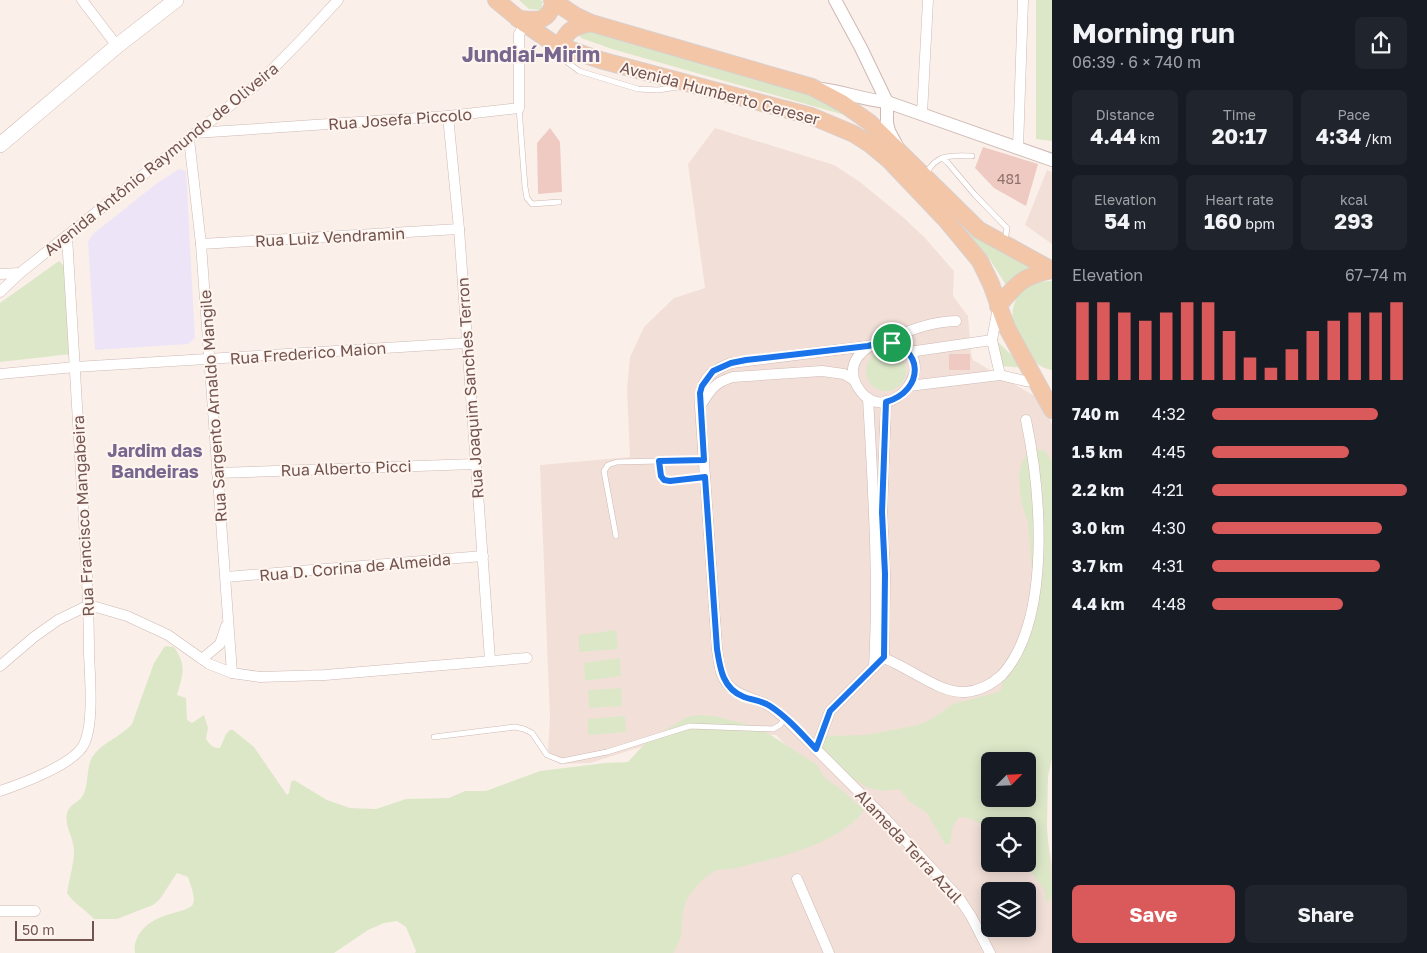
<!DOCTYPE html>
<meta charset="utf-8">
<style>
body{margin:0;font-family:"Golos Text",sans-serif;background:#20242c;color:#f1f3f6;height:100vh;display:flex;flex-direction:column;font-size:19px;white-space:nowrap}
*{box-sizing:border-box;margin:0}
p{font-size:16px;color:#9ea1a6}
.icon{flex:none;width:28px;height:28px;fill:none;stroke:currentColor;stroke-width:2;stroke-linecap:round;stroke-linejoin:round}
.map{position:relative;flex:1;overflow:hidden}
.panel{display:flex;flex-direction:column;background:#171b24;width:375px}
.panel>*{flex:none}
.needle{width:32px;rotate:66deg}
.tools{position:absolute;left:981px;top:752px;display:grid;gap:10px}
.tools a{display:grid;place-items:center;width:55px;height:55px;border-radius:8px;background:#171b24;box-shadow:0 2px 12px #0003;font-size:25px}
.scale{position:absolute;left:15px;bottom:12px;width:79px;box-sizing:border-box;padding-left:5px;border:2px solid #73534f;border-top:0;font-size:14px;line-height:18px;white-space:nowrap;color:#73534f;-webkit-text-stroke:4px #fef5ef;paint-order:stroke}
.pin{position:absolute;display:grid;place-items:center;width:42px;height:42px;color:#fff;margin:-21px;border:2px solid #fff;border-radius:50%;box-shadow:0 1px 5px #0007}
.round{display:grid;place-items:center;flex:none;width:52px;height:52px;border-radius:8px;background:#20242c}
.head{display:flex;align-items:center;justify-content:space-between;height:85px;padding:0 20px}
h1{font-size:28px;font-weight:700;line-height:38px}
.figures{display:grid;grid-template-columns:repeat(3,1fr);gap:8px;height:85px;padding:5px 20px}
.figures div{display:grid;align-content:center;border-radius:8px;background:#20242c;text-align:center}
.figures b{font-size:21px;font-weight:700}
.figures small{font-size:14px;font-weight:400}
.figures p{font-size:14px}
.chart{height:140px;padding:10px 20px}
.chart p{display:flex;justify-content:space-between}
.chart svg{width:100%;height:90px;margin-top:5px;stroke:#da595a;stroke-width:6}
.action{display:flex;gap:10px;margin-top:auto;padding:10px 20px}
.action a{flex:1;height:58px;border-radius:8px;background:#da595a;color:#fff;font-size:20px;font-weight:700;line-height:58px;text-align:center}
.action a+a{background:#20242c;color:#f1f3f6}
ul{padding:0 20px;list-style:none;font-size:16px}
li{display:grid;grid-template-columns:80px 60px 1fr;align-items:center;height:38px}
li i{height:12px;border-radius:6px;background:#da595a}
main{display:flex;flex:1;min-height:0}
.map>svg:first-child{display:block}
.residential{fill:#f2e0d8;fill-rule:evenodd}
.education{fill:#ede5f7}
.green{fill:#dce7c8;fill-rule:evenodd}
.building{fill:#eecac3}
.lines{fill:none;stroke-linecap:round;stroke-linejoin:round}
.service-casing{stroke:#ceb8b3;stroke-width:6}
.minor-casing{stroke:#ceb8b3;stroke-width:11}
.tertiary-casing{stroke:#ceb8b3;stroke-width:14}
.secondary-casing{stroke:#d0b7b0;stroke-width:16}
.primary-casing{stroke:#d8cfce;stroke-width:18}
.service{stroke:#fff;stroke-width:5}
.minor{stroke:#fff;stroke-width:10}
.tertiary{stroke:#fff;stroke-width:12}
.secondary{stroke:#fff;stroke-width:15}
.primary{stroke:#f3c6a7;stroke-width:16}
.route-casing{stroke:#fff;stroke-width:10}
.route{stroke:#1a73e8;stroke-width:6}
.labels{text-anchor:middle;dominant-baseline:central;stroke-width:4;stroke-linejoin:round;paint-order:stroke}
.number-label{font-size:14px;fill:#92716c}
.street-label{font-size:16px;fill:#73534f;stroke:#fef5ef}
.neighbourhood-label{font-size:18px;font-weight:bold;fill:#78668f;stroke:#fef5ef}
.district-label{font-size:21px;font-weight:bold;fill:#78668f;stroke:#fef5ef}
</style>
<main>
<div class="map">
<svg width="1052" height="953" viewBox="0 0 1052 953">
<rect width="100%" height="100%" fill="#fbf0e9"/>
<g class="residential">
<path d="M715,128L834,165L860,182L904,218L925,238L954,271L953,296L968,316L971,354L973,360L1038,398L1048,411L1052,425V740L1040,799L1052,864V953H596L712,867L840,802L776,735L694,730L590,763L560,764L553,760L548,750L550,719L540,465L630,457L627,388L630,357L644,327L674,298L705,288L688,164ZM990,761H1028V799H990ZM990,826H1028V864H990ZM990,891H1028V929H990Z"/>
<path d="M1047,170L1052,172V244L1025,225Z"/>
</g>
<path class="education" d="M179,169L186,171L195,338L188,344L95,350L88,242L93,234L156,184Z"/>
<g class="green">
<path d="M519,0H541L543,2L541,10L529,9Z"/>
<path d="M1036,0H1052V141L1036,139Z"/>
<path d="M583,29L820,98L855,118L612,49L581,38L578,32Z"/>
<path d="M966,231L1033,267L1019,273L1006,285L989,258Z"/>
<path d="M59,261L65,267L71,354L0,362V303Z"/>
<path d="M1052,281V370C1035,367 1030,356 1023,342C1020,337 1016,331 1014,325C1009,311 1016,292 1029,285C1036,282 1045,281 1052,281Z"/>
<path d="M998,342L1025,368L1002,366Z"/>
<circle cx="886" cy="371" r="20"/>
<path d="M1031,448L1045,451L1052,461V758L1048,777L1047,827L1052,888L1051,898L1046,904L1045,891L1025,864H1028V826H990V831C980,823 971,817 959,817L953,826L950,844H945L927,813L909,801L899,789L885,791L868,788L837,768L827,758L821,746L826,736L866,735L918,725L930,720L953,704L995,693L1001,690L1006,659L1031,635L1037,598L1031,562L1028,523L1021,501L1019,477L1022,462ZM990,761H1028V799H990Z"/>
<path d="M616,630L618,649L579,652V635Z"/>
<path d="M165,646L174,647C187,666 183,674 177,695L186,698L187,720L192,723L204,715L208,728L206,739C210,745 213,748 220,748L226,734L230,730H233L254,747L287,795L289,793L291,782L294,780L327,800L350,808L376,809L406,799L449,798L465,791H486L540,771L605,763L628,762L647,741L687,717L698,715L714,716L758,727L817,765L824,777L844,792L864,810C840,844 779,857 741,867C733,869 726,869 718,870C708,873 698,884 692,892C681,905 683,920 681,935C680,941 676,948 673,953H415L416,951L406,927L397,921L384,923L368,930L334,953H135C134,947 135,943 137,938C149,911 189,914 193,904C196,896 190,885 188,877L177,873L160,899L153,905L117,919H94C85,909 73,903 67,893C69,879 74,864 74,851C74,837 64,827 67,813C69,804 81,802 84,793C89,782 86,766 93,756C102,742 121,737 132,724L154,663Z"/>
<path d="M620,658L621,676L585,681L584,663Z"/>
<path d="M621,688L622,706L589,708L588,690Z"/>
<path d="M625,716L626,732L588,735V719Z"/>
</g>
<g class="building">
<path d="M550,128L560,142L562,192L538,194L537,143Z"/>
<path d="M983,147L1038,164L1026,206L994,188L975,168Z"/>
<rect x="949" y="354" width="21" height="16"/>
</g>
<g class="lines">
<g class="service-casing">
<g id="service">
<path d="M556,50L562,58L579,71L638,89L658,90L678,87"/>
<path d="M519,108L525,187L527,198L532,204L559,202"/>
<path d="M942,158L948,163L975,195L1007,228L1006,235L1002,241"/>
<path d="M926,174C936,154 952,155 972,156"/>
<path d="M659,461L661,475L664,480L670,481L705,477"/>
<path d="M616,536L604,471L608,465L617,462L703,460"/>
<path d="M434,737L515,727L524,729L532,733L547,755L562,761L607,752L690,726L773,729L780,725L785,718"/>
</g>
</g>
<g class="minor-casing">
<g id="minor">
<path d="M82,0L117,46"/>
<path d="M922,114L928,0"/>
<path d="M448,116L459,229L490,660"/>
<path d="M195,133L448,116L519,108V34L525,24"/>
<path d="M189,139L201,244L232,673"/>
<path d="M1018,148L1023,0"/>
<path d="M201,244L459,229"/>
<path d="M0,274L20,273"/>
<path d="M0,292L20,273L261,81L303,38L338,0"/>
<path d="M998,307L992,340L1000,375"/>
<path d="M883,341C909,331 928,322 956,321"/>
<path d="M882,342C956,348 886,441 856,384C846,364 862,346 882,342Z"/>
<path d="M868,346L731,363C707,372 700,381 700,406L717,649C718,656 719,665 721,672C728,694 748,696 766,704C773,707 779,714 785,718L880,813L959,898L971,916L990,953"/>
<path d="M909,352L992,340"/>
<path d="M0,374L75,367L466,343"/>
<path d="M909,386L1000,375L1025,381L1037,382"/>
<path d="M868,398C873,488 879,577 874,667"/>
<path d="M701,405C710,390 715,382 733,377L822,371L844,374L854,380"/>
<path d="M217,473L475,464"/>
<path d="M226,577L483,556"/>
<path d="M875,655C903,662 938,694 965,692C979,691 992,684 1002,675C1052,619 1041,492 1026,420"/>
<path d="M884,657L885,574L882,512L886,401"/>
<path d="M202,659L220,644L226,626"/>
<path d="M0,666L34,637L58,620L89,605L127,616L168,635L209,664L232,673L260,677L325,675L527,658"/>
<path d="M816,749L830,711L878,663"/>
<path d="M0,791C21,784 75,764 84,744C94,724 90,677 89,654C89,594 85,533 81,473C77,394 72,315 67,236"/>
<path d="M797,879L829,953"/>
<path d="M0,911H35"/>
</g>
</g>
<g class="tertiary-casing">
<g id="tertiary">
<path d="M835,0L861,48L887,102V123L889,131L897,146"/>
<path d="M822,89C844,92 865,100 887,102L1052,160"/>
</g>
</g>
<g class="secondary-casing">
<path id="secondary" d="M0,145L117,46L176,0"/>
</g>
<g class="primary-casing">
<g id="primary">
<path d="M496,0L525,24L550,41L560,46L600,60L811,116L854,134L871,145L889,160L946,220L980,261L991,284L1007,328L1052,410"/>
<path d="M552,0L576,16L591,23L812,87L842,103L869,122L979,230L1052,270"/>
<path d="M518,19C538,20 547,24 554,2"/>
<path d="M560,46C568,29 573,27 591,23"/>
<path d="M998,306C1017,284 1022,276 1052,270"/>
</g>
</g>
<use href="#service" class="service"/>
<use href="#minor" class="minor"/>
<use href="#tertiary" class="tertiary"/>
<use href="#secondary" class="secondary"/>
<use href="#primary" class="primary"/>
</g>
<g class="lines">
<g class="route-casing">
<path id="route" d="M882,342C925,345 925,391 886,402L882,512L885,574L884,657L830,711L816,749C802,734 787,717 770,706C763,701 752,700 744,697C723,689 720,669 717,649L705,477L670,481L664,480L661,476L659,461L704,460L700,393L702,386L713,371L731,363L746,360L868,346Z"/>
</g>
<use href="#route" class="route"/>
</g>
<g class="labels">
<g class="number-label">
<text x="1009" y="178">481</text>
</g>
<g class="street-label">
<text transform="translate(720 93) rotate(15)">Avenida Humberto Cereser</text>
<text transform="translate(400 119) rotate(-4)">Rua Josefa Piccolo</text>
<text transform="translate(161 159) rotate(-39)">Avenida Antônio Raymundo de Oliveira</text>
<text transform="translate(330 237) rotate(-3)">Rua Luiz Vendramin</text>
<text transform="translate(308 353) rotate(-4)">Rua Frederico Maion</text>
<text transform="translate(470 388) rotate(-94)">Rua Joaquim Sanches Terron</text>
<text transform="translate(213 406) rotate(-94)">Rua Sargento Arnaldo Mangile</text>
<text transform="translate(346 468) rotate(-2)">Rua Alberto Picci</text>
<text transform="translate(83 516) rotate(-93)">Rua Francisco Mangabeira</text>
<text transform="translate(355 567) rotate(-5)">Rua D. Corina de Almeida</text>
<text transform="translate(909 846) rotate(47)">Alameda Terra Azul</text>
</g>
<g class="neighbourhood-label">
<text x="155" y="450">Jardim das<tspan x="155" dy="21">Bandeiras</tspan></text>
</g>
<g class="district-label">
<text x="531" y="54">Jundiaí-Mirim</text>
</g>
</g>
</svg>
<div class="tools">
<a><svg class="needle" viewBox="-14 -14 28 28"><path d="M0-13l5 13h-10z" fill="#e53935"/><path d="M0 13l5-13h-10z" fill="#9ea1a6"/></svg></a>
<a><svg class="icon" aria-label="locate" viewBox="0 0 24 24"><circle cx="12" cy="12" r="6"/><path d="M12 2v4M12 18v4M2 12h4M18 12h4"/></svg></a>
<a><svg class="icon" aria-label="layers" viewBox="0 0 24 24"><path d="M12 4l9 5-9 5-9-5zM3 14l9 5 9-5"/></svg></a>
</div>
<div class="scale">50 m</div>
<div class="pin" style="left:892px;top:343px;background:#1e9e55"><svg class="icon" aria-label="arrive" viewBox="0 0 24 24"><path d="M6 21V4h12l-3 4 3 4H6"/></svg></div>
</div>
<section class="panel">
<div class="head"><div><h1>Morning run</h1><p>06:39 · 6 × 740 m</p></div><a class="round"><svg class="icon" aria-label="share" viewBox="0 0 24 24"><path d="M12 15V3M7 8l5-5 5 5M5 13v7h14v-7"/></svg></a></div>
<div class="figures">
<div><p>Distance</p><b>4.44<small> km</small></b></div>
<div><p>Time</p><b>20:17</b></div>
<div><p>Pace</p><b>4:34<small> /km</small></b></div>
</div>
<div class="figures">
<div><p>Elevation</p><b>54<small> m</small></b></div>
<div><p>Heart rate</p><b>160<small> bpm</small></b></div>
<div><p>kcal</p><b>293</b></div>
</div>
<div class="chart"><p><span>Elevation</span>67–74 m</p>
<svg viewBox="0 0 160 44" preserveAspectRatio="none"><path d="M5 44V6M15 44V6M25 44V11M35 44V15M45 44V11M55 44V6M65 44V6M75 44V20M85 44V33M95 44V38M105 44V29M115 44V20M125 44V15M135 44V11M145 44V11M155 44V6"/></svg>
</div>
<ul>
<li><b>740 m</b>4:32<i style="width:85%"></i></li>
<li><b>1.5 km</b>4:45<i style="width:70%"></i></li>
<li><b>2.2 km</b>4:21<i style="width:100%"></i></li>
<li><b>3.0 km</b>4:30<i style="width:87%"></i></li>
<li><b>3.7 km</b>4:31<i style="width:86%"></i></li>
<li><b>4.4 km</b>4:48<i style="width:67%"></i></li>
</ul>
<div class="action"><a>Save</a><a>Share</a></div>
</section>
</main>
